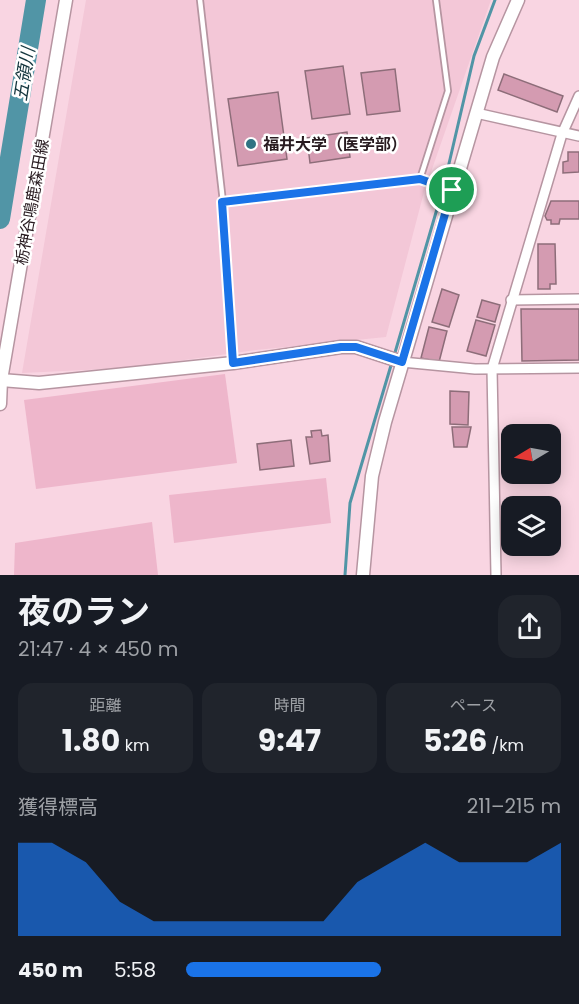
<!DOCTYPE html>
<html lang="ja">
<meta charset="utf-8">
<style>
body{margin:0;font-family:Poppins,"Noto Sans JP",sans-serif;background:#20242c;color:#f1f3f6;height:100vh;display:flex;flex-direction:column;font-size:22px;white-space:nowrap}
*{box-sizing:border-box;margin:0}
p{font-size:20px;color:#9ea1a6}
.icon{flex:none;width:33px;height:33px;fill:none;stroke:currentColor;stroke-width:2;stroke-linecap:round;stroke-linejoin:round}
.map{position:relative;height:575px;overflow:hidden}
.drawer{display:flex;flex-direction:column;background:#171b24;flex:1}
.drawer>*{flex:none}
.needle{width:39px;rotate:260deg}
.controls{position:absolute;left:501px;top:424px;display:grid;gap:12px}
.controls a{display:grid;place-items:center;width:60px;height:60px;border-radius:12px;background:#171b24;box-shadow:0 3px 15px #0003;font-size:30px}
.pin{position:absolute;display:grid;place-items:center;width:51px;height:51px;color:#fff;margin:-26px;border:3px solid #fff;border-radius:50%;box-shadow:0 2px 6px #0007}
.round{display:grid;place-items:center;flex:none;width:63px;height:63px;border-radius:18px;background:#20242c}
.head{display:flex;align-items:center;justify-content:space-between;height:102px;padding:0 18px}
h1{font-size:33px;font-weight:700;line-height:45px}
.metrics{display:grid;grid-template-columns:repeat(3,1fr);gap:9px;height:102px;padding:6px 18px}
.metrics div{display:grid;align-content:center;border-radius:15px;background:#20242c;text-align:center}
.metrics b{font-size:30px;font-weight:700}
.metrics small{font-size:16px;font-weight:400}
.metrics p{font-size:16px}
.chart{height:168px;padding:12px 18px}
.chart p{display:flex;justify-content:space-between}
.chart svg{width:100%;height:108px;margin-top:6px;fill:#1a73e8;opacity:.7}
ul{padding:0 18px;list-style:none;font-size:20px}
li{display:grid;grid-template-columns:96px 72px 1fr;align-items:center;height:45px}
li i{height:15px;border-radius:8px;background:#1a73e8}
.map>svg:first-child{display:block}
.built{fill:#f3c7d7}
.green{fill:#eeb6cb}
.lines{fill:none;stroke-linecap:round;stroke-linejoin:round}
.stream{stroke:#5195a6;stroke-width:3}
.river{stroke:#5195a6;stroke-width:20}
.building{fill:#d49bb1;stroke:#8d6d79;stroke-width:1.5}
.lane-casing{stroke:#b695a1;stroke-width:8}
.street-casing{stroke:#b695a1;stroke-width:12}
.secondary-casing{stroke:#b695a1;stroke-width:15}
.lane{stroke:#fff;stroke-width:4.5}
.street{stroke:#fff;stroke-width:9}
.secondary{stroke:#fff;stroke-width:12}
.route-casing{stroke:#fff;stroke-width:12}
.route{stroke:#1a73e8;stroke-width:8}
.poi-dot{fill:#2f7383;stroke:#fff;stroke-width:2}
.labels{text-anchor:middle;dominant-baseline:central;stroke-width:5;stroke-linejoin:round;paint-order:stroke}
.poi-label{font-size:16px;font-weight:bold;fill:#281b20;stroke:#fff;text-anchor:start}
.street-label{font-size:16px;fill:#281b20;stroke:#fff}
.water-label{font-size:18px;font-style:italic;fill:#13353d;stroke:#fff}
</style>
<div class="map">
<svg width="579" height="575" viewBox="0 0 579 575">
<rect width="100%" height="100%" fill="#f9d5e2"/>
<path class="built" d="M86,0H491L424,192L386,337L256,350L127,368L22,373Z"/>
<g class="green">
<path d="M225,374L237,463L36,489L24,400Z"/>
<path d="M326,478L331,523L174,543L169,495Z"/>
<path d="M152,522L158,575H14L15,543Z"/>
</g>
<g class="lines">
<g class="stream">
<path d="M394,356L444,185L474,56L495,0"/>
<path d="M345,575L350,503L392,362"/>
</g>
<path class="river" d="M0,219L36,0"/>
</g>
<g class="building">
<path d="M343,66L350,114L312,119L305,71Z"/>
<path d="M395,69L400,111L367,115L361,73Z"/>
<path d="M504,74L563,96L557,112L498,90Z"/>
<path d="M278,92L287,159L238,166L228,99Z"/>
<path d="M347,132L350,157L310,163L307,138Z"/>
<path d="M568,152H579V172L563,173V162L568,161Z"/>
<path d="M551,201H579V219H560L559,224H551V220H547L545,216Z"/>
<path d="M538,244H555L556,284H550V289H538Z"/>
<path d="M442,289L459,295L449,327L432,322Z"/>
<path d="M482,300L500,305L495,322L477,317Z"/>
<path d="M521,309H579V360L522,361Z"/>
<path d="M476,320L495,325L486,356L467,351Z"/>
<path d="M429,327L447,331L439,362L421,358Z"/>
<path d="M450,391L469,392L468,425L450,424Z"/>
<path d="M452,427H471L467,447H454Z"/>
<path d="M321,430L322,436L328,435L330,461L310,464L306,437H312L311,431Z"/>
<path d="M291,440L294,466L260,470L257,444Z"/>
</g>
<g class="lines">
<g class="lane-casing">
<g id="lane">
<path d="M200,0L223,202L233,363"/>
<path d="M420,179L448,91L436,0"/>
<path d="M223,202L420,179L452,190"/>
</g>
</g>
<g class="street-casing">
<g id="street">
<path d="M476,113L579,136"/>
<path d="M511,300L579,299"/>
<path d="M402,362L475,369L579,368"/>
<path d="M496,575L492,369L562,134L579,96"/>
</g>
</g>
<g class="secondary-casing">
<g id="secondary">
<path d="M1,380L39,383L233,363L341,347H356L402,362"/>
<path d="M0,404L1,380L66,0"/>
<path d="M363,575L372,476L385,422L493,57L518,0"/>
</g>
</g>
<use href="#lane" class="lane"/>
<use href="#street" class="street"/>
<use href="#secondary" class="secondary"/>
</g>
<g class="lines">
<g class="route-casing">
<path id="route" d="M420,179L452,190L402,362L356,347H341L233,363L222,202Z"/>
</g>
<use href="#route" class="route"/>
</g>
<circle class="poi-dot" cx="251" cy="144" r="6"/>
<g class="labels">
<g class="poi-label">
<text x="263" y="144">福井大学（医学部）</text>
</g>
<g class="street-label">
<text transform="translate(32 202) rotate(-80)">栃神谷鳴鹿森田線</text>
</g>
<g class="water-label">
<text transform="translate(24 74) rotate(-81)">五領川</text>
</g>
</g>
</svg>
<div class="controls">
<a><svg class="needle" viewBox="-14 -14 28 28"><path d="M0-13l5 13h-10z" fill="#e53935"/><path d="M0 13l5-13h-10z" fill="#9ea1a6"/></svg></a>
<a><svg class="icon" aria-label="layers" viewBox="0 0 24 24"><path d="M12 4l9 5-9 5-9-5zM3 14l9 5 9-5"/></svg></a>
</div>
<div class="pin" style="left:452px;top:190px;background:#1e9e55"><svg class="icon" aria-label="arrive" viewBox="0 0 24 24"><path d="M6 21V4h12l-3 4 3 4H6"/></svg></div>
</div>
<section class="drawer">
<div class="head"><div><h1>夜のラン</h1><p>21:47 · 4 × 450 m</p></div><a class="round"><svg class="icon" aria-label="share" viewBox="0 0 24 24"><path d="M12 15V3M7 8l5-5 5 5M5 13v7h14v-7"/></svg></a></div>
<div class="metrics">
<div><p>距離</p><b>1.80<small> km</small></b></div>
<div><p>時間</p><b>9:47</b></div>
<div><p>ペース</p><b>5:26<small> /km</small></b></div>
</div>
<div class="chart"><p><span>獲得標高</span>211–215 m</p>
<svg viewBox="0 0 160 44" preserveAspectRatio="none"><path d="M0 44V6L10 6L20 14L30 30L40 38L50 38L60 38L70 38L80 38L90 38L100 22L110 14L120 6L130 14L140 14L150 14L160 6V44z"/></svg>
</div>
<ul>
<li><b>450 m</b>5:58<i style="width:52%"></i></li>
</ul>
</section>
